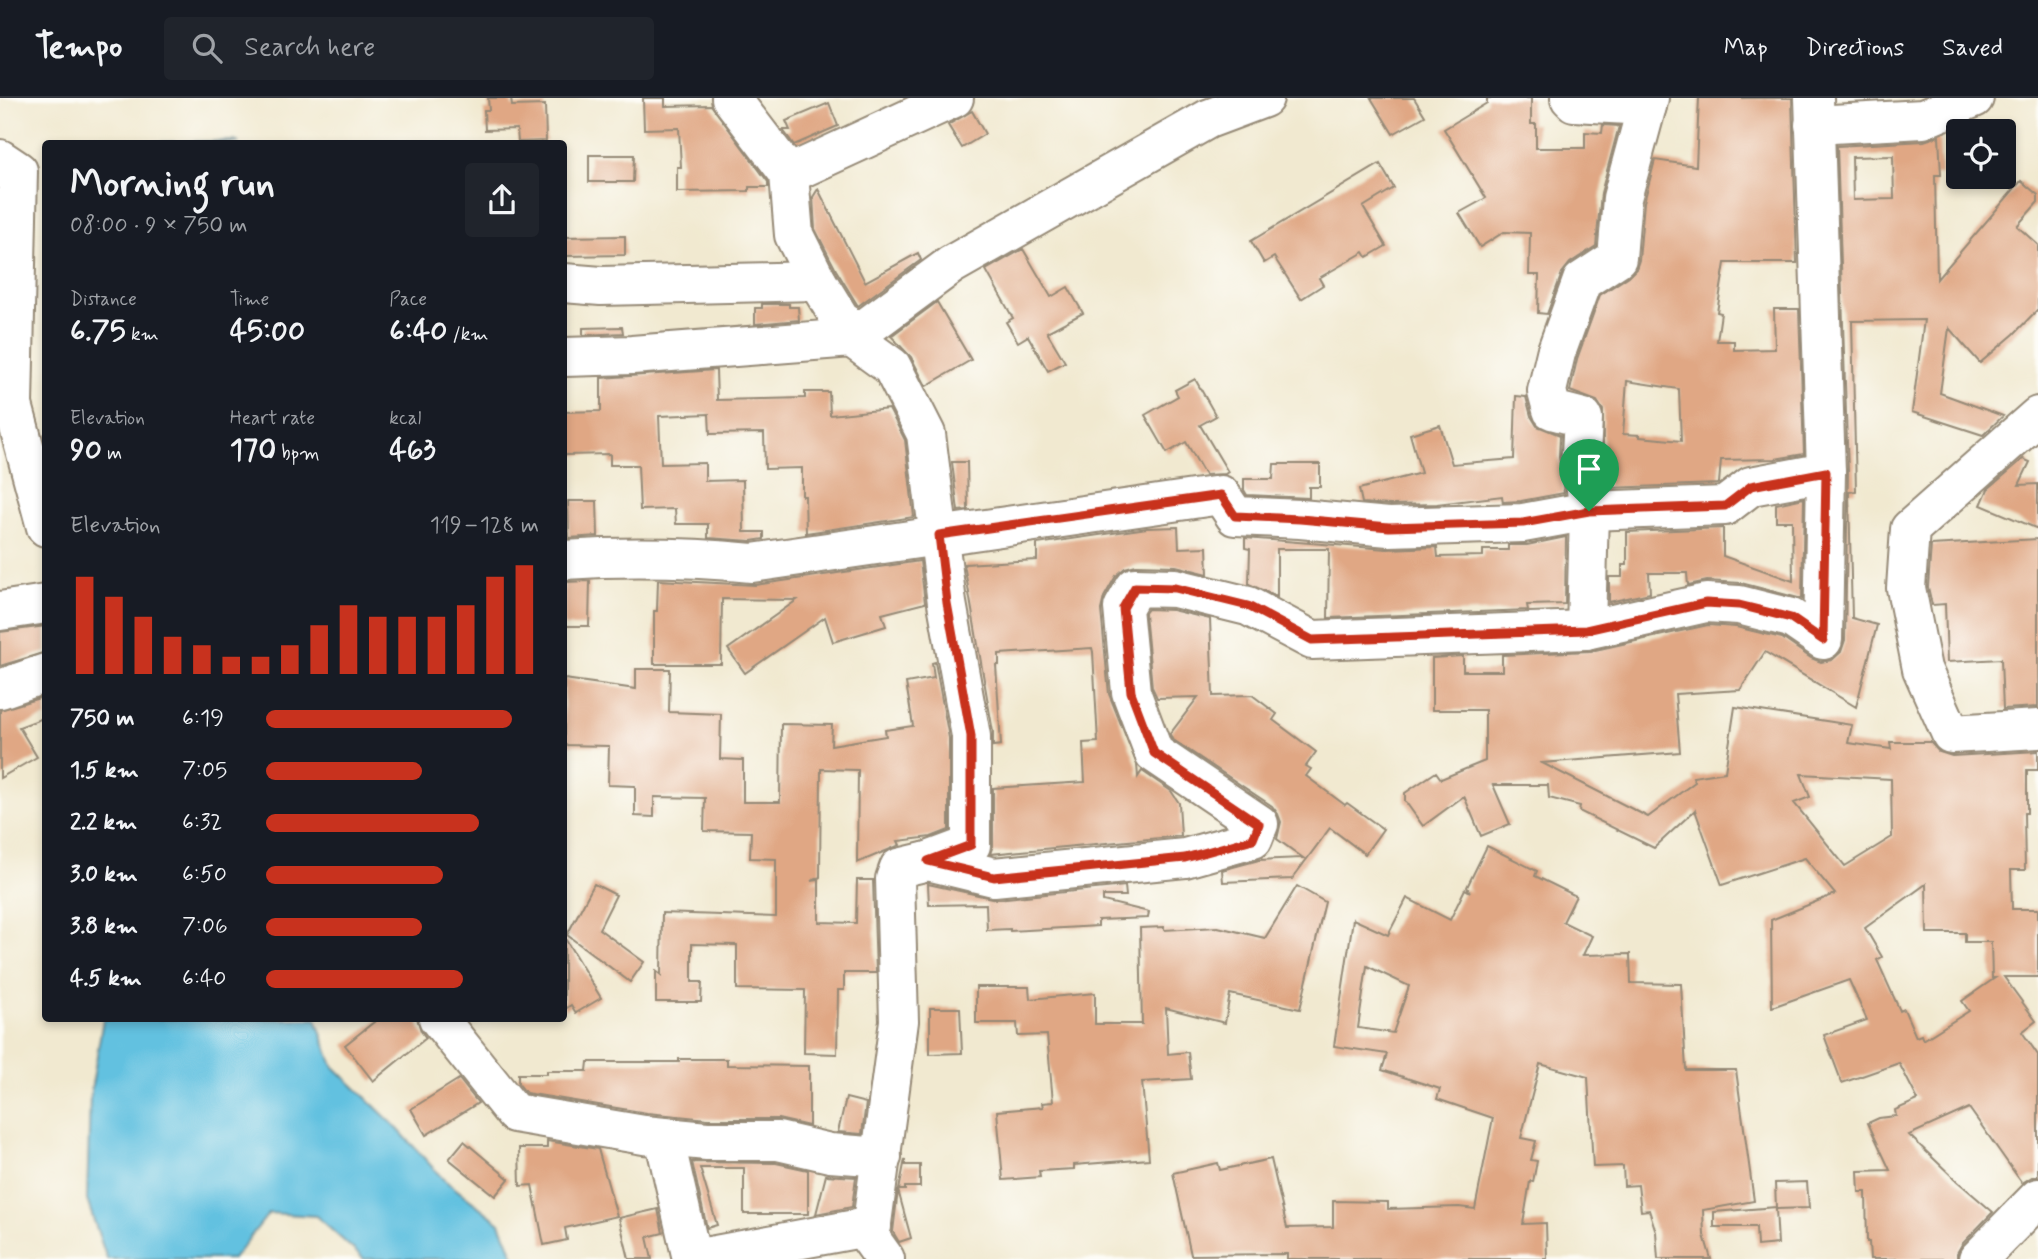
<!DOCTYPE html>
<meta charset="utf-8">
<style>
body{margin:0;font-family:Mynerve,sans-serif;background:#20242c;color:#f1f3f6;height:100vh;display:flex;flex-direction:column;font-size:26px;white-space:nowrap}
*{box-sizing:border-box;margin:0}
p{font-size:23px;color:#9ea1a6}
.icon{flex:none;width:38px;height:38px;fill:none;stroke:currentColor;stroke-width:2;stroke-linecap:round;stroke-linejoin:round}
.map{position:relative;flex:1;overflow:hidden}
.side{position:absolute;left:42px;top:42px;width:525px;height:882px;display:flex;flex-direction:column;background:#171b24;border-radius:7px;box-shadow:0 4px 10px #0003}
.side>*{flex:none}
.tools{position:absolute;left:1946px;top:21px;display:grid;gap:14px}
.tools a{display:grid;place-items:center;width:70px;height:70px;border-radius:7px;background:#171b24;box-shadow:0 4px 10px #0003;font-size:35px}
.pin{position:absolute;display:grid;place-items:center;width:60px;height:60px;color:#fff;margin:-72px -30px;border-radius:50% 50% 50% 0;rotate:-45deg;box-shadow:0 0 7px #0007}
.pin .icon{rotate:45deg}
.round{display:grid;place-items:center;flex:none;width:74px;height:74px;border-radius:7px;background:#20242c}
.overview{display:flex;align-items:center;justify-content:space-between;height:119px;padding:0 28px}
h1{font-size:38px;font-weight:700;line-height:52px}
.stats{display:grid;grid-template-columns:repeat(3,1fr);gap:10px;height:119px;padding:7px 28px}
.stats div{display:grid;align-content:center}
.stats b{font-size:30px;font-weight:700}
.stats small{font-size:19px;font-weight:400}
.stats p{font-size:19px}
.chart{height:196px;padding:14px 28px}
.chart p{display:flex;justify-content:space-between}
.chart svg{width:100%;height:126px;margin-top:7px;stroke:#c8321e;stroke-width:6}
ul{padding:0 28px;list-style:none;font-size:23px}
li{display:grid;grid-template-columns:112px 84px 1fr;align-items:center;height:52px}
li i{height:18px;border-radius:9px;background:#c8321e}
header{display:flex;align-items:center;gap:42px;box-sizing:border-box;height:98px;padding:0 35px;background:#171b24;border-bottom:2px solid #363941}
header strong{font-size:33px}
nav{display:flex;gap:38px;margin-inline-start:auto;font-size:24px}
.search{width:490px;height:63px;background:#20242c;display:flex;align-items:center;gap:18px;box-sizing:border-box;padding:0 24px;border-radius:7px;color:#9ea1a6;font-size:26px}
.map>svg:first-child{display:block}
.water{fill:#62c1e0;stroke:#4e767f;stroke-width:2}
.building{fill:#e0a784;fill-rule:evenodd}
.lines{fill:none;stroke-linecap:round;stroke-linejoin:round}
.minor-casing{stroke:#968a77;stroke-width:42}
.minor{stroke:#fff;stroke-width:38}
.route-casing{stroke:#fff;stroke-width:14}
.route{stroke:#c8321e;stroke-width:9}
</style>
<header>
<strong>Tempo</strong>
<div class="search"><svg class="icon" aria-label="search" viewBox="0 0 24 24"><circle cx="10" cy="10" r="6"/><path d="M15 15l6 6"/></svg>Search here</div>
<nav><a>Map</a><a>Directions</a><a>Saved</a></nav>
</header>
<div class="map">
<svg width="2038" height="1161" viewBox="0 0 2038 1161">
<rect width="100%" height="100%" fill="#fdfcf7"/>
<filter id="ink" filterUnits="userSpaceOnUse"><feTurbulence type="fractalNoise" baseFrequency=".0143" numOctaves="2"/><feDisplacementMap in="SourceGraphic" scale="14" xChannelSelector="R" yChannelSelector="G"/><feConvolveMatrix kernelMatrix="1 2 1 2 8 2 1 2 1" color-interpolation-filters="sRGB"/></filter>
<filter id="wash" filterUnits="userSpaceOnUse"><feTurbulence type="fractalNoise" baseFrequency=".00686" numOctaves="4" result="noise"/><feDisplacementMap in="SourceGraphic" scale="28" xChannelSelector="R" yChannelSelector="G"/><feGaussianBlur stdDeviation="1.57" result="paint"/><feColorMatrix in="noise" values="0 0 0 0 0 0 0 0 0 0 0 0 0 0 0 0 0 1.4 0 .05"/><feComposite in="paint" operator="in"/></filter>
<g filter="url(#wash)">
<rect width="100%" height="100%" fill="#f1e9d0"/>
<g class="water">
<path d="M234,43L239,45H123Z"/>
<path d="M103,921H316L333,968L396,1029L443,1081L500,1125L515,1161H364L316,1118L269,1115L233,1161H107L87,1102L90,999Z"/>
</g>
<g id="blocks">
<g class="building">
<path d="M488,0H511L512,8L545,7L546,43L518,44L517,31L485,32L484,12H489Z"/>
<path d="M643,0H665V8L711,7L768,84V89H749V93L677,94V69H681L679,30L644,31Z"/>
<path d="M1371,0H1414L1425,18L1393,36Z"/>
<path d="M1487,0H1531V26H1536V50H1585V34L1602,35L1603,27L1619,28L1601,95L1596,148L1570,165L1562,175L1547,216L1538,215L1539,177H1529L1530,135L1504,134L1480,149L1459,115L1486,100L1444,31L1487,5Z"/>
<path d="M1699,0H1792L1797,165H1725L1717,214L1721,215L1717,243H1734V252L1775,251L1774,211H1799L1804,356L1775,361L1721,362L1719,385L1717,386L1608,390L1603,355V312L1597,303L1570,293L1577,261L1600,197L1629,178L1636,171L1639,162L1644,104L1655,62L1696,68ZM1627,283L1679,291L1681,343L1640,339V337L1623,336Z"/>
<path d="M829,5L838,28L794,47L783,32H790L786,23Z"/>
<path d="M972,13L985,36L962,50L948,27Z"/>
<path d="M1939,38L1941,77H1935L1937,181L2021,83L2038,97V104L2017,128L2038,147V211L2014,236L1980,265L1949,230L1940,295L2003,318L1983,337L1912,314L1924,222L1852,223L1856,393L1849,394L1852,520L1877,527L1856,609L1765,554L1740,592L1675,596L1680,654L1542,665L1648,719L1695,684L1693,679L1725,674L1735,609L1852,627L1848,645L1891,651L1890,644H1930L1939,654L1952,658L2038,653V672H2027V715H2024L2025,772H2011L2012,811H2038V879H2004L2036,923L2022,934L2038,957V1079H2032L2022,1085L1969,1010L1909,1037L1957,1083L1993,1114L1962,1146L1957,1155V1161H1870L1869,1144H1867L1866,1094H1859L1858,1073L1890,1072L1868,1025L1879,1020L1896,1018L1895,1012L1918,1002L1899,965L1842,985L1824,937L1867,922L1849,882L1772,909L1771,822L1835,796L1805,760L1722,787L1695,712L1654,750L1579,713L1580,708L1549,700L1548,687H1493L1510,726L1481,738L1464,698L1423,728L1405,703V695L1436,674L1441,681L1485,663V612H1432V560L1463,558V573H1502V557L1591,553L1708,527L1736,529L1782,540L1811,560L1821,564L1832,562L1841,554L1845,542L1848,374L1837,48L1924,43ZM1893,58L1894,101L1853,102L1852,59ZM1801,676L1891,681L1892,739L1845,768L1794,705L1810,699ZM1926,786L1927,835H1965V844H1991L1992,880H1995L1962,903L1969,913L1923,942L1921,937L1916,939L1904,911L1900,913L1877,862L1882,859L1865,830Z"/>
<path d="M589,57H634L633,84H589Z"/>
<path d="M1380,66L1394,90L1363,109L1386,148L1367,159L1364,154L1319,180L1323,187L1301,201L1274,159L1264,165L1251,143Z"/>
<path d="M818,91L865,184L918,155L921,162L858,208L836,172L815,131L813,99Z"/>
<path d="M625,138V157L564,158V139Z"/>
<path d="M1023,151L1051,199L1068,189L1083,215L1047,234L1065,264L1048,273L1028,238L1018,244L1006,224L1013,220L986,172Z"/>
<path d="M937,204L971,262L926,288L911,259L891,238Z"/>
<path d="M762,206H789V209H798L799,222L755,226V210H762Z"/>
<path d="M622,229L623,235L583,237V230Z"/>
<path d="M716,272L717,302L805,300V294H829L830,317L889,311L905,342L914,419L806,435L805,398H802V370L765,371L764,335L710,336L709,316L659,318L661,366L705,365V383L743,382L744,434H764V441L751,443L708,440V426H676L675,411L640,412L638,367H610V356L564,357V314L601,313V280Z"/>
<path d="M1195,281L1216,318L1200,327L1228,374L1225,376L1205,377L1186,344L1167,355L1145,317L1178,298L1175,292Z"/>
<path d="M1516,298L1526,299L1531,318L1537,328L1560,337L1559,359L1564,395L1521,403L1503,404L1502,398L1437,406L1390,407L1362,405L1359,391L1421,375L1410,336L1440,327L1452,366L1514,361Z"/>
<path d="M2023,361L2030,364L2019,387L2038,386V431L1981,407L1988,391Z"/>
<path d="M952,364H967L968,412L958,413Z"/>
<path d="M1274,366H1320V389H1309V400L1247,397L1244,392V381H1273Z"/>
<path d="M1804,400L1802,501L1741,485L1707,483L1688,487L1687,475H1649L1650,495L1609,504V479H1622V467H1627V434L1723,430V458L1793,483L1792,423H1776V406Z"/>
<path d="M568,403H597L598,438L569,440Z"/>
<path d="M1178,429L1179,450L1207,449L1208,476L1176,468L1136,467L1125,470L1116,478L1104,499L1101,512L1109,596L1137,667L1138,679L1142,673L1171,693L1179,705L1181,738L990,756L993,747V690L1085,684L1083,645L1098,644L1093,554L1092,550L999,556V567H996L1001,647L993,648V634L964,466L1037,462V446L1147,430Z"/>
<path d="M1566,439L1565,506L1527,507L1528,512L1328,520L1329,451H1277V499L1249,486L1250,451L1245,450V440L1387,451L1437,449L1438,459L1483,458V452H1508V447H1527Z"/>
<path d="M2038,441V609L2003,611L2001,561L1947,564L1945,506L1932,507L1928,489L1931,447Z"/>
<path d="M920,463L925,505L882,516L886,528L833,544L825,519L745,575L728,551L797,502L722,501L721,566H654V513H657L658,482L755,487Z"/>
<path d="M590,483L589,528H564V484Z"/>
<path d="M1148,511L1172,512L1210,521L1213,598L1252,597L1277,616L1273,622L1316,654L1306,668L1311,671L1306,678L1345,707L1347,705L1383,731L1365,756L1330,730L1292,781L1223,784L1222,772L1259,762L1303,760L1277,741L1281,724L1278,716L1272,708L1172,641L1170,636L1198,599L1157,600L1152,589L1145,515Z"/>
<path d="M46,528V554L0,568V534Z"/>
<path d="M935,564L949,640V732L931,739L898,743L900,747L857,765L858,672L821,671L820,779L811,783L819,782V824L856,825L857,782H873L876,875H844V892H838L837,956L804,955L805,892L737,891V847L692,846V884H702L701,904H656V873L661,877L662,815L776,819V761L750,760L751,734L704,733L705,700L654,699V719L635,718V688L608,687L609,648L564,647V581L636,591V571H670L669,614L721,616L720,661L743,662V704H780L781,626L832,627L831,647L886,638L885,632L913,628L906,585L934,580L932,565Z"/>
<path d="M46,598V619L19,629L37,659L0,680V612Z"/>
<path d="M1487,748L1537,773L1535,778L1576,798L1563,824L1592,838L1583,857L1630,856L1631,885L1681,886L1686,972H1736L1754,1103L1703,1112L1704,1137L1711,1161H1658L1656,1134L1649,1112L1641,1113L1638,1087L1624,1088L1623,1068L1593,1069L1588,979L1540,966L1521,1040L1536,1043L1531,1062L1537,1063L1533,1084L1530,1083L1523,1126L1546,1125L1547,1161H1287V1156L1191,1157L1173,1075L1218,1065L1220,1072L1271,1061L1287,1130L1333,1129V1103L1388,1104V1111L1459,1109L1475,1111L1493,1020L1437,1001L1440,991L1382,972L1387,956L1334,948L1353,821L1388,837L1407,800L1450,822L1465,791L1470,794L1467,789ZM1367,868L1409,888L1393,935L1358,930Z"/>
<path d="M594,786L616,797L599,831L644,864L630,884L567,837Z"/>
<path d="M928,786L996,801L1125,788L1126,798H1103V803L1149,814L1148,820L1098,822V828L1010,833V831L987,832L986,806L929,807Z"/>
<path d="M1297,788L1325,804L1300,911L1230,896L1225,925L1166,910L1168,956L1188,954L1191,981L1142,984L1149,1061L1074,1067V1071L1039,1073L1040,1079L1003,1082L997,1013L1043,1009L1042,1005L1053,1004L1047,937L1018,938L1017,925H976V889H1029L1030,901L1095,895V926H1142L1140,830L1164,829V832L1218,829L1265,840Z"/>
<path d="M564,839L601,900L576,915L571,907L564,912Z"/>
<path d="M930,910H960L962,955L930,956Z"/>
<path d="M379,920H417L421,933L426,940L373,983L345,947Z"/>
<path d="M679,961H727V967L809,968V1028L778,1021H708L647,1015L526,995L518,985V976H547V973H587L588,964H679Z"/>
<path d="M459,981L478,1005L426,1037L411,1011Z"/>
<path d="M846,1000L866,1005L862,1036L838,1034Z"/>
<path d="M464,1043L509,1081L495,1098L449,1061Z"/>
<path d="M547,1043L598,1051L617,1118L565,1130L567,1142L544,1147L532,1087L520,1088L519,1050H547Z"/>
<path d="M905,1061V1067H920V1089H905V1092H899Z"/>
<path d="M692,1064L776,1065L808,1072V1116H744V1070H700L717,1127L707,1130Z"/>
<path d="M826,1077L856,1079L852,1109L816,1116Z"/>
<path d="M1807,1084L1809,1110L1776,1111L1778,1146L1757,1148L1756,1129H1714V1114L1776,1109L1775,1085Z"/>
<path d="M898,1092L911,1140L899,1144L893,1134Z"/>
<path d="M658,1111L663,1135L647,1139L652,1161H629L619,1120Z"/>
</g>
</g>
</g>
<g filter="url(#ink)">
<use href="#blocks" fill-opacity="0" stroke="#968a77" stroke-width="2"/>
<g class="lines">
<g class="minor-casing">
<g id="minor">
<path d="M731,0L789,76L794,137L817,183L852,240L892,269L926,336L947,505L971,638V747L928,763L899,770L895,781L899,923L870,1140L885,1161"/>
<path d="M1570,0L1574,4L1647,8"/>
<path d="M1814,27L1923,21L1974,0"/>
<path d="M0,61L18,73L13,307"/>
<path d="M789,76L954,0"/>
<path d="M564,185L601,188L817,183"/>
<path d="M564,259L632,257L852,240L951,167L1208,21L1264,0"/>
<path d="M0,292L13,307L46,429"/>
<path d="M2038,318L1910,431L1906,490L1922,571L1951,636L2038,631"/>
<path d="M564,462C627,458 689,459 752,465L1221,397L1235,418L1300,421L1389,429L1523,425L1589,413L1725,408L1751,388L1826,374"/>
<path d="M0,513L46,506"/>
<path d="M1586,532L1589,413L1581,356L1583,320L1552,312L1547,293L1556,255L1582,183L1617,160L1622,100L1649,0"/>
<path d="M0,591L46,575"/>
<path d="M928,763L994,779L1185,760L1253,741L1259,726L1154,655L1131,594L1123,510L1135,489L1175,490L1248,508L1312,542L1586,532L1706,505L1739,507L1791,520L1823,542L1826,374L1814,0"/>
<path d="M438,920L514,1015L644,1037L707,1043H778L830,1055L882,1059"/>
<path d="M664,1039L692,1161"/>
<path d="M694,1161L872,1128"/>
<path d="M1978,1161L2038,1100"/>
</g>
</g>
<use href="#minor" class="minor"/>
</g>
</g>
<g class="lines" filter="url(#ink)">
<g class="route-casing">
<path id="route" d="M1826,374L1823,542L1791,520L1739,507L1706,505L1586,532L1312,542L1248,508L1175,490L1135,489L1123,510L1131,594L1154,655L1259,726L1253,741L1185,760L994,779L928,763L971,747V638L947,505L939,437L1221,397L1235,418L1300,421L1389,429L1523,425L1589,413L1725,408L1751,388Z"/>
</g>
<use href="#route" class="route"/>
</g>
</svg>
<div class="tools">
<a><svg class="icon" aria-label="locate" viewBox="0 0 24 24"><circle cx="12" cy="12" r="6"/><path d="M12 2v4M12 18v4M2 12h4M18 12h4"/></svg></a>
</div>
<div class="pin" style="left:1589px;top:413px;background:#1e9e55"><svg class="icon" aria-label="arrive" viewBox="0 0 24 24"><path d="M6 21V4h12l-3 4 3 4H6"/></svg></div>
<section class="side">
<div class="overview"><div><h1>Morning run</h1><p>08:00 · 9 × 750 m</p></div><a class="round"><svg class="icon" aria-label="share" viewBox="0 0 24 24"><path d="M12 15V3M7 8l5-5 5 5M5 13v7h14v-7"/></svg></a></div>
<div class="stats">
<div><p>Distance</p><b>6.75<small> km</small></b></div>
<div><p>Time</p><b>45:00</b></div>
<div><p>Pace</p><b>6:40<small> /km</small></b></div>
</div>
<div class="stats">
<div><p>Elevation</p><b>90<small> m</small></b></div>
<div><p>Heart rate</p><b>170<small> bpm</small></b></div>
<div><p>kcal</p><b>463</b></div>
</div>
<div class="chart"><p><span>Elevation</span>119–128 m</p>
<svg viewBox="0 0 160 44" preserveAspectRatio="none"><path d="M5 44V10M15 44V17M25 44V24M35 44V31M45 44V34M55 44V38M65 44V38M75 44V34M85 44V27M95 44V20M105 44V24M115 44V24M125 44V24M135 44V20M145 44V10M155 44V6"/></svg>
</div>
<ul>
<li><b>750 m</b>6:19<i style="width:90%"></i></li>
<li><b>1.5 km</b>7:05<i style="width:57%"></i></li>
<li><b>2.2 km</b>6:32<i style="width:78%"></i></li>
<li><b>3.0 km</b>6:50<i style="width:65%"></i></li>
<li><b>3.8 km</b>7:06<i style="width:57%"></i></li>
<li><b>4.5 km</b>6:40<i style="width:72%"></i></li>
</ul>
</section>
</div>
